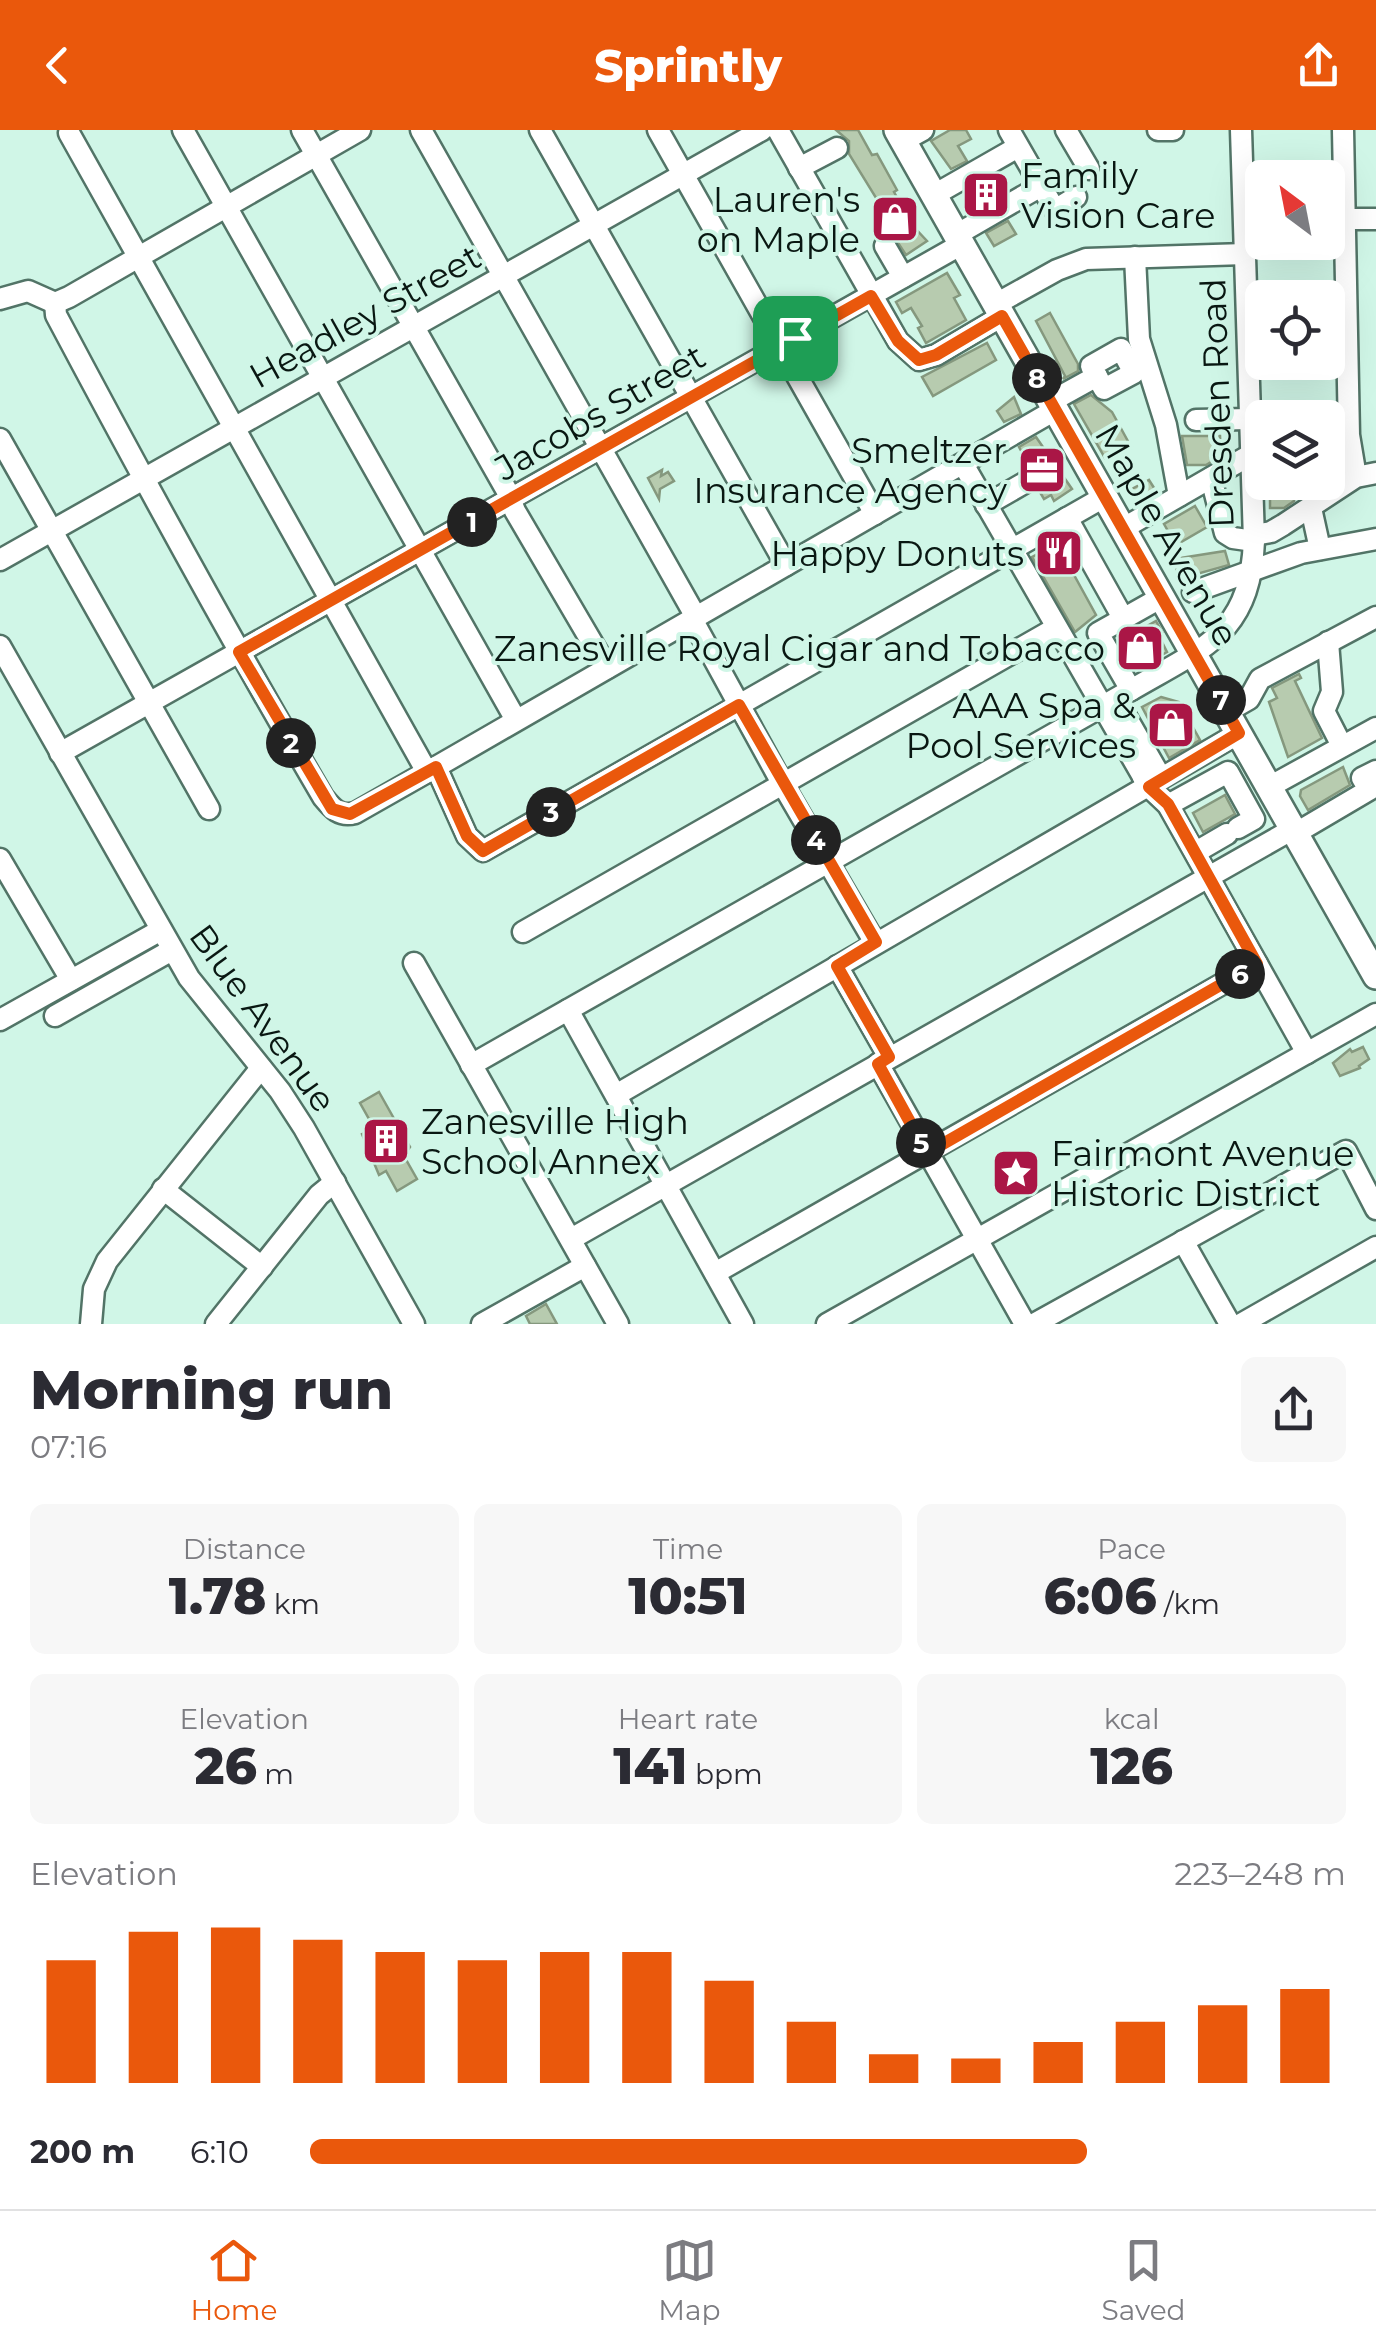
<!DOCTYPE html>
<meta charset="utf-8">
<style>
body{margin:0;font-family:Montserrat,sans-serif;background:#f7f7f7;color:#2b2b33;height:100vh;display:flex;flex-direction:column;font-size:38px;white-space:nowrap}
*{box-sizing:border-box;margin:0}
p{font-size:32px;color:#7c7c81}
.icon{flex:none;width:55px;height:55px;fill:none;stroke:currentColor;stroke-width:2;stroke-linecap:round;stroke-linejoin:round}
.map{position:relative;height:1194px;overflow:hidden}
.panel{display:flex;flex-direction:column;background:#fff;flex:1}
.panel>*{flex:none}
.needle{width:65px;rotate:328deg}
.controls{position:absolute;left:1245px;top:30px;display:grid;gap:20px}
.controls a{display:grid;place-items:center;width:100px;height:100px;border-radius:15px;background:#fff;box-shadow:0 10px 40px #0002;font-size:50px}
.pin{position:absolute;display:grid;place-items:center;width:85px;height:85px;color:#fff;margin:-42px;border-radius:20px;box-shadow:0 5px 15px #0006}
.km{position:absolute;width:50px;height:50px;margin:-25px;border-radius:50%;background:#222;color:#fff;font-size:28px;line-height:50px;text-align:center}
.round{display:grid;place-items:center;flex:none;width:105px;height:105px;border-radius:15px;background:#f7f7f7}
.overview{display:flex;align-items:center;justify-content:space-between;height:170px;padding:0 30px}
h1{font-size:55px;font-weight:800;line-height:75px}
.metrics{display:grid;grid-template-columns:repeat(3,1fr);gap:15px;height:170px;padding:10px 30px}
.metrics div{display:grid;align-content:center;border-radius:15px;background:#f7f7f7;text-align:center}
.metrics b{font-size:50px;font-weight:800}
.metrics small{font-size:28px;font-weight:400}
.metrics p{font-size:28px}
.chart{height:280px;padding:20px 30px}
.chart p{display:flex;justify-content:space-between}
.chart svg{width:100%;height:180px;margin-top:10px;stroke:#ea580c;stroke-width:6}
ul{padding:0 30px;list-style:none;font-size:32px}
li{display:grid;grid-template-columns:160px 120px 1fr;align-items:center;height:75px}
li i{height:25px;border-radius:12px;background:#ea580c}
header{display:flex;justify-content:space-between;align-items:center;height:130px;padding:0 30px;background:#ea580c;color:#fff;font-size:45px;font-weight:800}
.tab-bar{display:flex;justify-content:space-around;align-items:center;height:140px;border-top:2px solid #e1e1e2;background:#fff;font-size:28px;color:#7c7c81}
.tab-bar a{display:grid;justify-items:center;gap:5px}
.tab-bar .active{color:#ea580c}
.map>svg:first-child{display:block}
.building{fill:#b7cbaf;stroke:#85987e;stroke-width:2.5}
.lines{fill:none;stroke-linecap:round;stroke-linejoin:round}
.minor-casing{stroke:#527467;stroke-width:25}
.major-casing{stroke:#527467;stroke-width:30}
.minor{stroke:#fff;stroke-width:20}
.major{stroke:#fff;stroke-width:25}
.route-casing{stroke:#fff;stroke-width:20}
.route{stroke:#ea580c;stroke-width:12}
.labels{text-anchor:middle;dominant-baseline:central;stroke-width:8;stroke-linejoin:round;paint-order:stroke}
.poi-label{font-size:35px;fill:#091712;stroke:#d0f6e7;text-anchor:end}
.street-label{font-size:35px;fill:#091712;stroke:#d0f6e7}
</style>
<header><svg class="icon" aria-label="back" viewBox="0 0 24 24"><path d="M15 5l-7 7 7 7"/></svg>Sprintly<svg class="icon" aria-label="share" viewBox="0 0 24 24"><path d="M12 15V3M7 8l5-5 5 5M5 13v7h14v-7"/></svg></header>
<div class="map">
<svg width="1376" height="1194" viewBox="0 0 1376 1194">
<rect width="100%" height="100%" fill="#d0f6e7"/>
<g class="building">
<path d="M836,0H858L872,25L877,24L897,60L894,62L913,96L927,111L906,125L881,87L886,84L849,24V11Z"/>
<path d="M950,0H966L971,9L958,16L967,31L951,39L931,11Z"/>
<path d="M995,46L1004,62L975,78L966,63Z"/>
<path d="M1008,91L1016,104L994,116L986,103Z"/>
<path d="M947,143L960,165L954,168L966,190L926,213L918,198L922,196L911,178L902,183L896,172Z"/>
<path d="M1050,183L1078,234V241L1063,249L1065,246L1036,191Z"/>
<path d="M987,213L996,230L933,266L922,247Z"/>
<path d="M1091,265L1112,282L1130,315L1105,328L1074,274Z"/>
<path d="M1014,267L1021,284L1004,292L997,281Z"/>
<path d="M1182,306H1220L1221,326L1206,335H1187Z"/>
<path d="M1036,307L1072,359L1054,371L1051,365L1044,369L1038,359V346L1028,339L1030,337L1019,317Z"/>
<path d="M662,340L661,346L668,342L674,351L660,359L659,369L648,348Z"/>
<path d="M1149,350L1156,361L1138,374L1130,360Z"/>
<path d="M1292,354H1302V366L1294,368V371L1284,378H1270V363H1282V358H1292Z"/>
<path d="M1195,376L1207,397L1176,415L1164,394Z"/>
<path d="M1057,414L1096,485L1075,502L1032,427Z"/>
<path d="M1225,421L1229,435L1179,449L1174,429Z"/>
<path d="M1156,491L1162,502L1158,504L1167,522L1135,540L1119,512Z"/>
<path d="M1299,544L1301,548L1295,551L1322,608L1288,627L1269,572L1277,568L1272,558Z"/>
<path d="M1161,567L1179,572L1200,610L1169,628L1142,577Z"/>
<path d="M1343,637L1350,655L1308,680L1300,666L1301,660Z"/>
<path d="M1225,665L1235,684L1203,702L1193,683Z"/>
<path d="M1363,917L1369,929L1359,936L1360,938L1340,946L1333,933L1350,919L1352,922Z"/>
<path d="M379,962L410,1017L404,1026L417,1049L397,1061L386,1041L379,1045L362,1004L374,998L360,973Z"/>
<path d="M546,1174L557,1194H530L526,1186Z"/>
</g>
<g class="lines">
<g class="minor-casing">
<g id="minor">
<path d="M183,0L516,590"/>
<path d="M302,0L507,361L515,381L607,538"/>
<path d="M421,0L696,487"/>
<path d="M540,0L786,435"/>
<path d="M658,0L875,384"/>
<path d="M778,0L898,211L919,230L936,225L1002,186"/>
<path d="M1009,0L1055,80L1076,67"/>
<path d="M1066,0L1089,39"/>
<path d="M1158,0H1173"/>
<path d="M1343,0L1349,305L1356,347"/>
<path d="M69,3L427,642"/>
<path d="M903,11L923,0"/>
<path d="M799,38L837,18"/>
<path d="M934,65L1018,17"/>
<path d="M1328,89H1376"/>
<path d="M956,105L1041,56"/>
<path d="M885,116L903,147"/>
<path d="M1135,127L1139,209L1166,295L1179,366"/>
<path d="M0,169L28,161L55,173L69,167L360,0"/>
<path d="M55,173L56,185C142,347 230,508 323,667C332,678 339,687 355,683L436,637L1055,280"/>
<path d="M996,174L1057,140L1086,129L1245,124"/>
<path d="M1121,219L1134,243L1104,259L1091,236Z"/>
<path d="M1050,272L1097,246"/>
<path d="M1196,290L1250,289"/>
<path d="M0,309L209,679"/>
<path d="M963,334L1149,657L1168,675L1307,923"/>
<path d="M1211,348L1225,403L1233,408L1254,411"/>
<path d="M986,375L1026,352"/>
<path d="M1311,378L1320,419"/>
<path d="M1067,388L1123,488"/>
<path d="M1122,399L1252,324"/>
<path d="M1254,405L1271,402L1283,395L1356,347L1376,343"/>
<path d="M0,430L762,0"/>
<path d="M1193,462L1301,423L1376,409"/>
<path d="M692,489L783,655L875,813"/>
<path d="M1328,512L1332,562L1324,581L1342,616"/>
<path d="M0,516L189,848L280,961L304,998L414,1194"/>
<path d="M1131,560L1098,503L1162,467"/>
<path d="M1228,581L1249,569L1260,549L1376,487"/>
<path d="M1125,585L1156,639L1143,647"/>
<path d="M60,623L962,114"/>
<path d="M436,637L467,706L483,721L1104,367"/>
<path d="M1269,657L1376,598"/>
<path d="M1168,675L1228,642L1254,689L1238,698"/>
<path d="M1296,703L1369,660L1362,648L1376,641"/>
<path d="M1196,722L1227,704"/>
<path d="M0,729L71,850"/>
<path d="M523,802L1056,498"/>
<path d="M414,833L618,1194"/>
<path d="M837,836L889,927"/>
<path d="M568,880L743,1194"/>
<path d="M55,886L172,820"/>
<path d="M0,890L161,800"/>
<path d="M878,934L1025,1194"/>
<path d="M471,935L1131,560C1204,517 1250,505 1254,411L1241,0"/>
<path d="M616,965L1239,603"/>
<path d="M163,1059L262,1137"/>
<path d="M571,1109L1293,699"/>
<path d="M1183,1111L1230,1194"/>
<path d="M715,1143L1257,834"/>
<path d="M91,1194L94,1159L107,1131L261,938"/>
<path d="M216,1194L319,1065L335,1052"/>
<path d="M482,1194L585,1136"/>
<path d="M827,1194L1376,884"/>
<path d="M1034,1194L1346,1021L1376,1079"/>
<path d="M1241,1194L1376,1117"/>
</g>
</g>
<g class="major-casing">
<path id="major" d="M897,0L1376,846"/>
</g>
<use href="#minor" class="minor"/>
<use href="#major" class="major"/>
</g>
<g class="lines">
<g class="route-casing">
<path id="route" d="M871,166L898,211L919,230L936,225L1002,186L1239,603L1149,657L1168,674L1257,834L927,1023L878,934L889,927L837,836L876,812L739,575L483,721L467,706L436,637L350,684L332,679L239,522Z"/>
</g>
<use href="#route" class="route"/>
</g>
<defs>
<g id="building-square" transform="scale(2.5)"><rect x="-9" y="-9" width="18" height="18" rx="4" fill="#aa1646" stroke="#d0f6e7"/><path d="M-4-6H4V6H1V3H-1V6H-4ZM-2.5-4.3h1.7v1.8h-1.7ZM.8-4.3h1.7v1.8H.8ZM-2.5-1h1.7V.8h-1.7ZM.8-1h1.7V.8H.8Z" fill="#fff"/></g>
<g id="shop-square" transform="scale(2.5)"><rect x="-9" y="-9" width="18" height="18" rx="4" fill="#aa1646" stroke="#d0f6e7"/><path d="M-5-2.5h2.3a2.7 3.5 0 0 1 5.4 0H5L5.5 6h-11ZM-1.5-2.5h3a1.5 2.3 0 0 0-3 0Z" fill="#fff"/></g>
<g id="office-square" transform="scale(2.5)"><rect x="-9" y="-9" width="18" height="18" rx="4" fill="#aa1646" stroke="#d0f6e7"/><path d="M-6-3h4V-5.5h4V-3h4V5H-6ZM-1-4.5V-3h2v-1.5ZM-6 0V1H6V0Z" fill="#fff"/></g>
<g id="restaurant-square" transform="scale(2.5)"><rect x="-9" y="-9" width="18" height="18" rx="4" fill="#aa1646" stroke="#d0f6e7"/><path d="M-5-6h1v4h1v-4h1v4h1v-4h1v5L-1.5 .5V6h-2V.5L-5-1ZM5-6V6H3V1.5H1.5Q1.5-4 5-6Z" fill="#fff"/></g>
<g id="sight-square" transform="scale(2.5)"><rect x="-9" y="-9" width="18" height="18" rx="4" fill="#aa1646" stroke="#d0f6e7"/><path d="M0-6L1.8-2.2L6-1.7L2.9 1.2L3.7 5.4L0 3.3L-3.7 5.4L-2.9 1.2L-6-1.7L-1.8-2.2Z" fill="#fff"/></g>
</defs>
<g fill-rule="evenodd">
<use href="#building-square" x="986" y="65"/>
<use href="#shop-square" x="895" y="89"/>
<use href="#office-square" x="1042" y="340"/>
<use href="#restaurant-square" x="1059" y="423"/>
<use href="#shop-square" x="1140" y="518"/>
<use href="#shop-square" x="1171" y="595"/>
<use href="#building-square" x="386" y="1011"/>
<use href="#sight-square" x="1016" y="1043"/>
</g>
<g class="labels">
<g class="poi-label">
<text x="1021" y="45" text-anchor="start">Family<tspan x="1021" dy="40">Vision Care</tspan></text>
<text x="860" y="69">Lauren's<tspan x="860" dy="40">on Maple</tspan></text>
<text x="1007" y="320">Smeltzer<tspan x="1007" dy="40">Insurance Agency</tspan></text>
<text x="1024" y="423">Happy Donuts</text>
<text x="1105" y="518">Zanesville Royal Cigar and Tobacco</text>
<text x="1136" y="575">AAA Spa &amp;<tspan x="1136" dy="40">Pool Services</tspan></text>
<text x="421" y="991" text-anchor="start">Zanesville High<tspan x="421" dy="40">School Annex</tspan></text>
<text x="1051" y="1023" text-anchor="start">Fairmont Avenue<tspan x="1051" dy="40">Historic District</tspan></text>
</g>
<g class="street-label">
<text transform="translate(365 186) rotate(-29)">Headley Street</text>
<text transform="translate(1217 273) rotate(-92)">Dresden Road</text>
<text transform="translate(600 282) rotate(-30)">Jacobs Street</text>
<text transform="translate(1167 405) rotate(60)">Maple Avenue</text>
<text transform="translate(263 888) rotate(54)">Blue Avenue</text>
</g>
</g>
</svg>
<div class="controls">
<a><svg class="needle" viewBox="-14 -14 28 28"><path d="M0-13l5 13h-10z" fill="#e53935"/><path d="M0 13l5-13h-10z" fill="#7c7c81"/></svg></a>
<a><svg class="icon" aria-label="locate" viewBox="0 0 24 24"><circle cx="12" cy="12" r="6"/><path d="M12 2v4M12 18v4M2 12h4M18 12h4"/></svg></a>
<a><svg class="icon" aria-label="layers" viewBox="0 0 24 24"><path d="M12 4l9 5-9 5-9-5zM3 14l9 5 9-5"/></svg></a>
</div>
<div class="pin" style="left:795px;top:208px;background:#1e9e55"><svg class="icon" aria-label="arrive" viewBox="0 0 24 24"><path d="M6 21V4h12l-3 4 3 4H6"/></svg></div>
<b class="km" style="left:472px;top:392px">1</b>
<b class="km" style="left:291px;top:613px">2</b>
<b class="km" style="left:551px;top:682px">3</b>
<b class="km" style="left:816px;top:710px">4</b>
<b class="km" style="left:921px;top:1013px">5</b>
<b class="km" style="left:1240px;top:844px">6</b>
<b class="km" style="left:1221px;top:570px">7</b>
<b class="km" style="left:1037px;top:248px">8</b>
</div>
<section class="panel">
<div class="overview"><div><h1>Morning run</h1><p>07:16</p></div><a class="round"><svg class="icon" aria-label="share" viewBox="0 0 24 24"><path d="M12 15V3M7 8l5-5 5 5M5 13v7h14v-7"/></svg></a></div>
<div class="metrics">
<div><p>Distance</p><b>1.78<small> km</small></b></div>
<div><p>Time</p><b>10:51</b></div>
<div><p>Pace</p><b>6:06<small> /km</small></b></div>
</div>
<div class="metrics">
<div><p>Elevation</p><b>26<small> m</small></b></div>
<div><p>Heart rate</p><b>141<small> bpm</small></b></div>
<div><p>kcal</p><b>126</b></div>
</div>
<div class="chart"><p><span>Elevation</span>223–248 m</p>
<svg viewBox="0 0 160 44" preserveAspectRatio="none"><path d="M5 44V14M15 44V7M25 44V6M35 44V9M45 44V12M55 44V14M65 44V12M75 44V12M85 44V19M95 44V29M105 44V37M115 44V38M125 44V34M135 44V29M145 44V25M155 44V21"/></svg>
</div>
<ul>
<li><b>200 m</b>6:10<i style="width:75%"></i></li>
</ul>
</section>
<nav class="tab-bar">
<a class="active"><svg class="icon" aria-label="home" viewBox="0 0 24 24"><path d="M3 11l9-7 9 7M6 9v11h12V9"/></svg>Home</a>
<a><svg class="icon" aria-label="map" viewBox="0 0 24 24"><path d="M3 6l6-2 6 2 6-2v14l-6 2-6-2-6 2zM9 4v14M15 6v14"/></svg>Map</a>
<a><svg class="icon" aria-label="saved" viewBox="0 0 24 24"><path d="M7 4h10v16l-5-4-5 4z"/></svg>Saved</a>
</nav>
